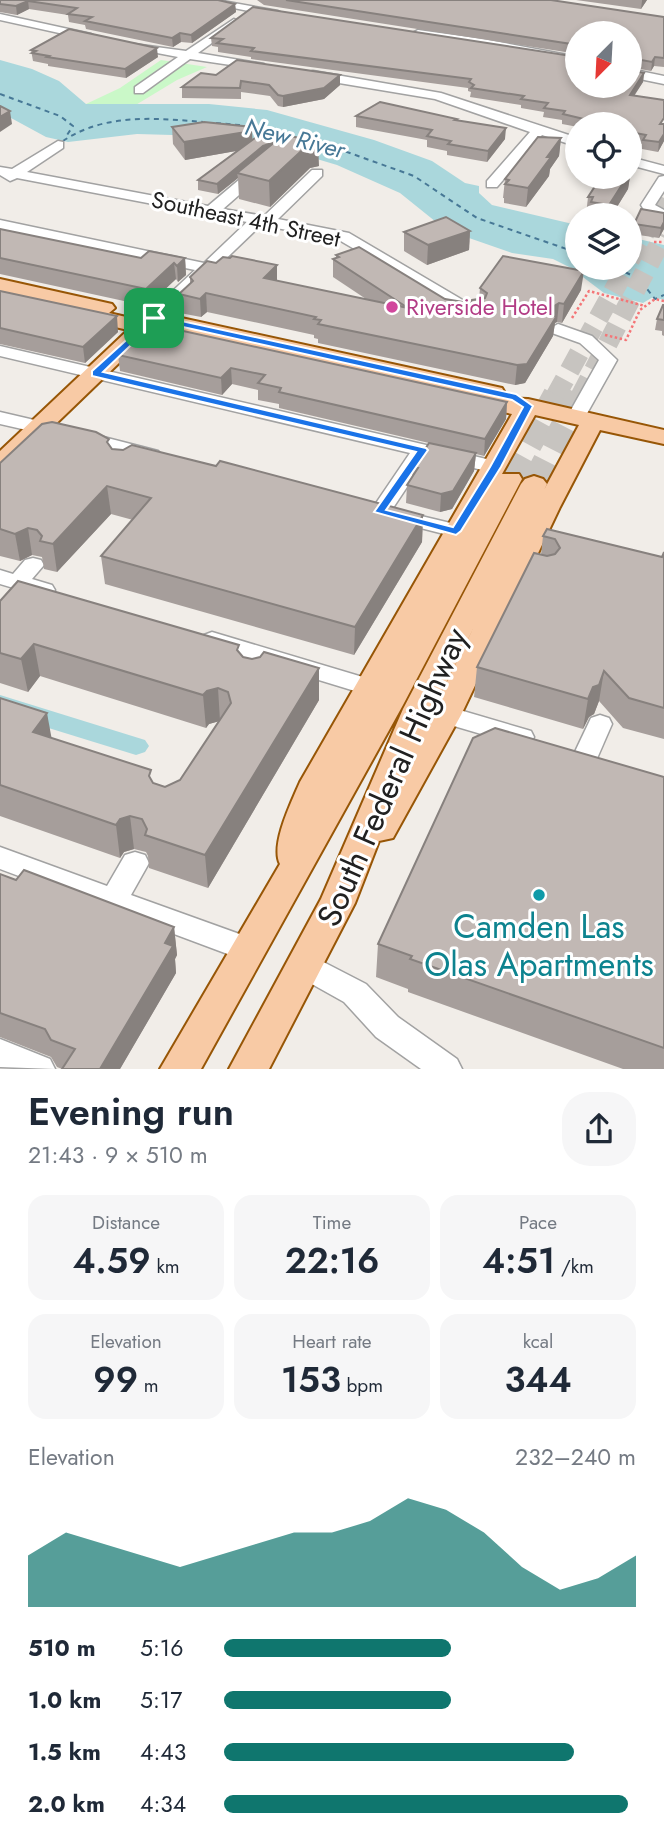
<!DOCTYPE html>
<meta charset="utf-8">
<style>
body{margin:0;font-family:Jost,sans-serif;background:#f6f6f7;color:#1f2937;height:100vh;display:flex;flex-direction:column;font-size:26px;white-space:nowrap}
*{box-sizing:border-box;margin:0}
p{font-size:23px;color:#747a83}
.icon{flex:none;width:38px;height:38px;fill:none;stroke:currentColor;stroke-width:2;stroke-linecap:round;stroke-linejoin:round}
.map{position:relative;height:1069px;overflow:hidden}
.details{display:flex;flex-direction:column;background:#fff;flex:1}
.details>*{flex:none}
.needle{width:46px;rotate:204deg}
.controls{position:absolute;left:565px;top:21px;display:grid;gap:14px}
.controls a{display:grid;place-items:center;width:77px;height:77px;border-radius:50%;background:#fff;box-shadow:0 4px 10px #0003;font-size:35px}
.pin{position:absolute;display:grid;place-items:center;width:60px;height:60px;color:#fff;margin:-30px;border-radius:14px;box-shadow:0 4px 10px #0006}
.round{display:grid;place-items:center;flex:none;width:74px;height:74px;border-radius:28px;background:#f6f6f7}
.summary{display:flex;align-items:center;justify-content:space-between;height:119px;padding:0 28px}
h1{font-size:38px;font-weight:600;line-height:52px}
.stats{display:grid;grid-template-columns:repeat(3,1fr);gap:10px;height:119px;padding:7px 28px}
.stats div{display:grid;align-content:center;border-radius:18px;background:#f6f6f7;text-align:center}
.stats b{font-size:35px;font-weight:600}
.stats small{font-size:19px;font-weight:400}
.stats p{font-size:19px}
.chart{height:196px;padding:14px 28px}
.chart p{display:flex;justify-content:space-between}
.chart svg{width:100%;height:126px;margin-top:7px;fill:#0f766e;opacity:.7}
ul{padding:0 28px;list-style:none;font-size:23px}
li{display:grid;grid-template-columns:112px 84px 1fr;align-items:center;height:52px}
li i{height:18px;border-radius:9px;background:#0f766e}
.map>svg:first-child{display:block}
.park{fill:#caf8c8}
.water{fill:#aad7dc}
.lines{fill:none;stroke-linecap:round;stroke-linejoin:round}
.canal{fill:#aad7dc;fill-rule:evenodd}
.ferry{stroke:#477896;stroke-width:2;stroke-dasharray:5 4.5;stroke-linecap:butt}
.major-tunnel-far1{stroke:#c7c4c0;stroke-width:20;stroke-dasharray:20 10;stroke-linecap:butt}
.major-tunnel{stroke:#c7c4c0;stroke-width:26;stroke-dasharray:26 13;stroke-linecap:butt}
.minor-casing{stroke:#a2a2a2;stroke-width:3}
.major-casing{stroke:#975606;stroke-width:4}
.path{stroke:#f47577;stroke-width:2.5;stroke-dasharray:2.5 2.5;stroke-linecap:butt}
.minor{fill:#fff;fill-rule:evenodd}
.major{fill:#f8caa5;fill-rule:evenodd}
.wall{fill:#a69e9b}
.shaded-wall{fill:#87817e}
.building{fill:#c1b8b4;stroke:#87817e;stroke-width:2}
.route{fill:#1a73e8;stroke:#fff;stroke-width:2;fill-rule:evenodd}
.hotel-dot{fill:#d1479c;stroke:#fff;stroke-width:2.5}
.culture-dot{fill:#0f9aa8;stroke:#fff;stroke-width:2.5}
.labels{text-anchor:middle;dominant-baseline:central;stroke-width:6;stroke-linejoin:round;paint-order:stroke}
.far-street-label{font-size:23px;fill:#212121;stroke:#fff}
.far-hotel-label{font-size:23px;fill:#b23c85;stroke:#fff;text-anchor:start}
.far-water-label{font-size:24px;font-style:italic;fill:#477896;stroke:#fff}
.near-street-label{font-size:33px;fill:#212121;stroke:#fff}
.near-culture-label{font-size:33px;fill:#0d838f;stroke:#fff}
</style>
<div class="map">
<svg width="664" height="1069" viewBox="0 0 664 1069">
<rect width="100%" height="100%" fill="#f1ede8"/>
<path class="park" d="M161,60L207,67L177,80L134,106L86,104L120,88Z"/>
<path class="water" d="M0,60L32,69L59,81L86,104H209L267,110L374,140L432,161L465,183L479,186V193L492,205L577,225L578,268H630V237L664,245V300L653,297L643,303L604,293L571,268L553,259L512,253L446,230L400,193L337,165L243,137L137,134L68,142L46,137L0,112Z"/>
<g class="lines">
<path class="canal" d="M0,695L145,740L149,746L145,752L136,755L0,713Z"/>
<g class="ferry">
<path d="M0,94L60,116L73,126L65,138"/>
<path d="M216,123L239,125L313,141"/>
<path d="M63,141C105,113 155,118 203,122"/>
<path d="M319,142L414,176L477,218L578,253"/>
<path d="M617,268L639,279L655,299L664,295"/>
</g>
<g class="major-tunnel-far1">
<path d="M630,260L664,198"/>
<path d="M555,397L626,268"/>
<path d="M580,397L664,235"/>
</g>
<g class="major-tunnel">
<path d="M510,479L556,395"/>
<path d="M534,484L580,395"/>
</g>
<g class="minor-casing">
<g id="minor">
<path d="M194,0H217L278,11L284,14L278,17Z"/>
<path d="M0,14L91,34L97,37L91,40L0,20Z"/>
<path d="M234,19L240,22L238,24L198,53L264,64V70L190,59L143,93H135V87L178,57L126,47V43L186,51Z"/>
<path d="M418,30L483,39L578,57V64L483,45L414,35L412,33Z"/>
<path d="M630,69L664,76V84L630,77Z"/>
<path d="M313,71L441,93L578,138V147L542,135L497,187H487V181L530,132L435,99L309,78V72Z"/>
<path d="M58,141L63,142V148L27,172L208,206L253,168H263V174L223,209L264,216L312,170H322V176L278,219L349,233L483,312L481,316H469L339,240L261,225L160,322H148L146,318L148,314L195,270L0,230V220L204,263L247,222L17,178L10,181L0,175V167L12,169Z"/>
<path d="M630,157L664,166V174L630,165Z"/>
<path d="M664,176V191L655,205L664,210V219L646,213L641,205L659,177Z"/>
<path d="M558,324L592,336L617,360L585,417L576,423L567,417L599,360L580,343L552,333L549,329Z"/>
<path d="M0,346L495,461L502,463L505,467L502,471L495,473L427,457L391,511L396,510L463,526L466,531L463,536L456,537L389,520L386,517L373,516L370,512L410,453L0,356Z"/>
<path d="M0,412L60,426L63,430L53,436L0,424Z"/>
<path d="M84,432L158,451L161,455L151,461L77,442L74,438Z"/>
<path d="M33,558L41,560L44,565L32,579L52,585L55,590L52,595L44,597L0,584V570L13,574L25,560Z"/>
<path d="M212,632L376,681L380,687L376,693L368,695L204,645L200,640L204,635Z"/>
<path d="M446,706L531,731L534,737L531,743L522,746L437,721L434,715L437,709Z"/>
<path d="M600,715L609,718L612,724L595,763L586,765L577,763L573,756L591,718Z"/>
<path d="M0,847L107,886L125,855L135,852L145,855L149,863L131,895L259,941L263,950L259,959L249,962L0,869Z"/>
<path d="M304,952L366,984L398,1017L457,1059L462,1069H421L376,1037L344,1002L294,974L289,965L294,956Z"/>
<path d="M0,1039L50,1059L55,1069L0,1067Z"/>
</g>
</g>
<g class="major-casing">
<path id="major" d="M0,279L112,304L115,308L109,313L139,320L146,314H163L502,388L505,393L501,398L528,399L664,430V444L600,430L560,507L461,715L393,838L379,841L355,903L269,1069H229L321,899L403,709L521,484L525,479L534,476L543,479L547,484L544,490L579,425L535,415L502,474H519L522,479L403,705L201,1069H160L280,864C270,845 292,801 300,782L512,414L466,404L462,399L467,394L188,332L190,335L187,340L179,341L148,335L9,469L0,471V451L128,330L77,318L74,314L80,309L0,291ZM474,627L431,714L433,709Z"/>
</g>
<g class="path">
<path d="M654,242H664"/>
<path d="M572,318L589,291L645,306"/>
<path d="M605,335L626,340L640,310L655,299L664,301"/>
</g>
<use href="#minor" class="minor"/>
<use href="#major" class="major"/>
</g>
<g class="wall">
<path d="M0,0L235,4L236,12L192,43L181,42L173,47L86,29L85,25L69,22L68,15L29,9L17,15L0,12Z"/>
<path d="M257,0H551L664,17V67L654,66L651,71L630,67V33H578V54L264,5Z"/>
<path d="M576,0H647L641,9Z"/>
<path d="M211,38L644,73L643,82L634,95L664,141L658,152L642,149V144L630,142V124H578V127L562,124V120L543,117L544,112L521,108V105L470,97L471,92L468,91V88L251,59V57L218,52V47L212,46Z"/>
<path d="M31,50L158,57L126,78L48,66V64L33,61Z"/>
<path d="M216,75H340V85L324,99L283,107L278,106L270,96L241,92V99L182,98V87Z"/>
<path d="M356,116L457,119L456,120L505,139L487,162L447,155V151L427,147V140L356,127Z"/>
<path d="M172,127H252V139L319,166L310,168L270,207L239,199L238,178L218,194L198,190V180L236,151L185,160L173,144Z"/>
<path d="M561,138L559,156L550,169L549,176L526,207L504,203V198H503L505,179Z"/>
<path d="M631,170L628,189L612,215H586L588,197Z"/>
<path d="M664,213V229L659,238L632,234L634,224Z"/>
<path d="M0,229L141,258H185L186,275L178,282L176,279L147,306L0,274Z"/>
<path d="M470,231L469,250L427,265L404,251V232Z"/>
<path d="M336,255L445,299L469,303L479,299L480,288L581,290L562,323L557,322L555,323L553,336L525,383L515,385L318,343V339L314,338V335L207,312L201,317L180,313L179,294L190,283V277L216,263L277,265V281L366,299L333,277V259L336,258Z"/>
<path d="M0,291L118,332L85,363L0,344Z"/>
<path d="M664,305V336L662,335V331L655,330L657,319Z"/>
<path d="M147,328L507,402L506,419L484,456L476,454L474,471L452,509L440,512L406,503L407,485L412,477L413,467L429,443L279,408V404L258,400V390L232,384L222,395L120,371L118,355Z"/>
<path d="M110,446L112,449L216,466L423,515L422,542L354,655L105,584L101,556L133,520L111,514L57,572L44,569L42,557L32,555L20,561L0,556V463Z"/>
<path d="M543,536L662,557L664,552V739L623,728L599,701L594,714L589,717L583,729L474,697L477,667L541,555Z"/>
<path d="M0,601L239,653L243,657L319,668V700L208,888L149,868L148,856L146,852L134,849L124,852L120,858L0,816V698L52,738L153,783L165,787L180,780L219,721L209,724L206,728L40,676L28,692L0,683Z"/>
<path d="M664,777V1069H623L408,992V989L376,977L378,944Z"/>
<path d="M0,874L16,880L174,927L177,955L175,959L176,973L120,1069H62L57,1067L51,1057L0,1037Z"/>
</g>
<g class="shaded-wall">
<path d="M642,0H647L641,9L642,1Z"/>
<path d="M28,1L29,9L17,15L16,6Z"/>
<path d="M235,4L236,12L192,43L191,35Z"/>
<path d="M180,33L181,42L173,47L172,38Z"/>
<path d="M157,48L158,57L126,78L125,69Z"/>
<path d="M655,57L654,66L651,71L652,62Z"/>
<path d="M644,73L643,82L629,104L630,95Z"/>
<path d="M340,75V85L324,99L283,107V96Z"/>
<path d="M10,111L12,124L0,132V117Z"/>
<path d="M506,128L505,139L487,162L488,151Z"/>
<path d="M252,131L253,148L185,160L184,142Z"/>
<path d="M664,134V141L658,152L659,142Z"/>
<path d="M561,138L559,156L550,169L549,176L526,207L528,188L547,157Z"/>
<path d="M318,141L319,166L310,168L270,207L269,181L310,143Z"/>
<path d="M277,142L237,173L238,178L218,194L217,184L263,146Z"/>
<path d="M631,170L628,189L612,215H608L609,205L627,177H630Z"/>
<path d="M664,222V229L659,238L661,228Z"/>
<path d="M470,231L469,250L427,265L428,245Z"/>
<path d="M185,258L186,275L178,282L177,266Z"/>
<path d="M174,263L176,279L147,306L146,289Z"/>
<path d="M277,265V283L264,278Z"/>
<path d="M584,271L581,290L562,323L564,304Z"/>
<path d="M206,293L207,312L201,317L200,299Z"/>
<path d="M559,303L557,322L555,323L553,336L525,383L515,385L517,365L548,310Z"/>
<path d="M117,316L118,332L85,363L83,347Z"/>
<path d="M231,368L232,384L222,395L221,378Z"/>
<path d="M507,402L506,419L484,456L485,439Z"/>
<path d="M476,453L474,471L452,509L440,512L441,494Z"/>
<path d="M107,486L111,514L57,572L53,544Z"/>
<path d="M423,515L422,542L354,655L355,627Z"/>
<path d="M28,528L32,555L20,561L15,534Z"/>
<path d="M34,644L40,676L28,692L21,659Z"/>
<path d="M319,668V700L208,888L205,855Z"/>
<path d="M604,671L599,701L594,714L589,717L583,729L588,699L593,687Z"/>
<path d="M218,688L220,721L209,724L206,728L203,695L207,691Z"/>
<path d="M47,713L53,746L33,732Z"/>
<path d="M130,816L134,849L124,852L120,858L116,825L120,819Z"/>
<path d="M174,927L177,955L175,959L176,973L120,1069H100L165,943Z"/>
</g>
<g class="building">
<path d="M0,0H218L235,4L191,35L180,33L172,38L85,21L92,17L68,14L77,8L28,1L16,6L0,4Z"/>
<path d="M286,0H551L664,17V58L655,57L652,62L630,58V33H578V45Z"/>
<path d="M253,7L578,57V86H630V70L644,73L630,95L664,100V118L660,124H664V134L659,142L643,140L646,135L630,132V124H593L581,122L584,119L563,114L565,111L544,108L548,103L521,99L524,96L471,88L474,85L469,82L471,79L251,51L254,48L217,43L223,39L211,38Z"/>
<path d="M69,29L157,48L125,69L47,57L49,56L32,53L36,51L31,50Z"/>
<path d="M237,60L340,75L324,88L283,96L278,95L269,85L241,81L240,88L182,87L201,73L216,75Z"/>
<path d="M380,102L457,119L455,120L506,128L488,151L448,144L451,141L427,136L432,130L356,116Z"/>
<path d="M0,106L10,111L0,117Z"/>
<path d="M204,122L252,127V131L184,142L172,127Z"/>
<path d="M277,134L318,141L310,143L269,181L237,173L276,141Z"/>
<path d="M538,137L561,138L547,157H551L528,188L505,184L509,180L505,179Z"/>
<path d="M255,138L275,142L263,146L217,184L198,180Z"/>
<path d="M601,177H627L609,205L591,202L593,197H588Z"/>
<path d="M641,209L664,213V222L661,228L634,224Z"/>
<path d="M446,217L470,231L428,245L404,232Z"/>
<path d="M0,229L141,258L149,251L185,258L177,266L174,263L146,289L0,258Z"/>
<path d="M359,247L445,299L469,303L472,300L485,298L487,293L480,288L503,256L584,271L564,304L559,303L548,310L556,317L527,364L517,365L318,324L321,320L314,319L316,317L206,293L200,299L179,294L193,281L190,277L207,261L216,263L223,257L230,258L232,256L277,265L264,278L408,308L333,259L339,257L336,255Z"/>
<path d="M0,291L117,316L83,347L0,328Z"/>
<path d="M663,305H664V320L657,319Z"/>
<path d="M156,325L507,402L485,439L279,392L281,388L258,383L265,375L231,368L221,378L118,355L147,328Z"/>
<path d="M52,422L96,432L109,439L107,442L112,449L123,450L132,445L216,466L220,461L423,515L355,627L101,556L151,498L107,486L53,544L40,541L42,536L37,530L28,528L15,534L0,529V463L42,424Z"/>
<path d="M429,443L476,453L453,491L441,494L407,485L418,468L413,467Z"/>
<path d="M547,529L662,557L664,552V708L629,698L604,671L599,685L593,687L588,699L477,667L534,553L547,556L555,554L560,548L555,539L543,536Z"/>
<path d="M18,581L239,645L237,650L243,657L252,659L260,657L264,652L319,668L205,855L145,835L147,829L142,819L130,816L120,819L116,825L0,785V698L47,713L33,732L151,770L149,776L153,783L165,787L180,780L231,703L228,692L218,688L207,691L203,695L34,644L21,659L0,653V601Z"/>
<path d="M495,728L664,777V1048L410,959L412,956L378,944L473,738Z"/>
<path d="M24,870L174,927L165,943L173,946L100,1069H62L75,1049L51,1040L45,1029L0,1013V874L16,880Z"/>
</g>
<path class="route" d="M154,315L516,394L533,406L501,467L461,531L456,535L374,512L416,452L92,376V371ZM156,321L512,400L523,407L490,467L453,527L386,510L428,450L426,448L103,372Z"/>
<circle class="hotel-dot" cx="392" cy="307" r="7"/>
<circle class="culture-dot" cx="539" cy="895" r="7"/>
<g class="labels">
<g class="far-street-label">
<text transform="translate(246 219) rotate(12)">Southeast 4th Street</text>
</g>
<g class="far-hotel-label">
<text x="406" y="307">Riverside Hotel</text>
</g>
<g class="far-water-label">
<text transform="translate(295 138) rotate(14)">New River</text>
</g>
<g class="near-street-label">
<text transform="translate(392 777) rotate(-66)">South Federal Highway</text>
</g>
<g class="near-culture-label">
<text x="539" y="926">Camden Las<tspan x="539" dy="38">Olas Apartments</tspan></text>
</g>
</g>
</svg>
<div class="controls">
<a><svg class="needle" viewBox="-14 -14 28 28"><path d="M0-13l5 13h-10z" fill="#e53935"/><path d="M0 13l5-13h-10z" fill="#747a83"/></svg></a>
<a><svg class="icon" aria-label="locate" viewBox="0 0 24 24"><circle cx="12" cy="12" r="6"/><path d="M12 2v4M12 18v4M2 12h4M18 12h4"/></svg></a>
<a><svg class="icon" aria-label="layers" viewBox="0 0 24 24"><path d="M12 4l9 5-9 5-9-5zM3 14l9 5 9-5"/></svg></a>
</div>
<div class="pin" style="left:154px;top:318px;background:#1e9e55"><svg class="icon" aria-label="arrive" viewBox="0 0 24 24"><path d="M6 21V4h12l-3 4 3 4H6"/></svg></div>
</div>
<section class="details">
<div class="summary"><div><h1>Evening run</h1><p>21:43 · 9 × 510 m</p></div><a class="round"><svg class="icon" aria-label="share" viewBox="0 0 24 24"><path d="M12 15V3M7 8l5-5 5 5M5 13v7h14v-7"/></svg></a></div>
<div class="stats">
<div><p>Distance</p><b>4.59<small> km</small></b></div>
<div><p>Time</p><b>22:16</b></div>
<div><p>Pace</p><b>4:51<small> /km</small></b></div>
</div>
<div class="stats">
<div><p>Elevation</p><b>99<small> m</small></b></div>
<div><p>Heart rate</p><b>153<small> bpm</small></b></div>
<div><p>kcal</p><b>344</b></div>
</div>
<div class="chart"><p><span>Elevation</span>232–240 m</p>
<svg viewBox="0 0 160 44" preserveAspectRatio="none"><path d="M0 44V26L10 18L20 22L30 26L40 30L50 26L60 22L70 18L80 18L90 14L100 6L110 10L120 18L130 30L140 38L150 34L160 26V44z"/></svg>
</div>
<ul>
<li><b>510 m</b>5:16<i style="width:55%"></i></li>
<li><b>1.0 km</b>5:17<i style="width:55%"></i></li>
<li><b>1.5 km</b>4:43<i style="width:85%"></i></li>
<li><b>2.0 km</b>4:34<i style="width:98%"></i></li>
</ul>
</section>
